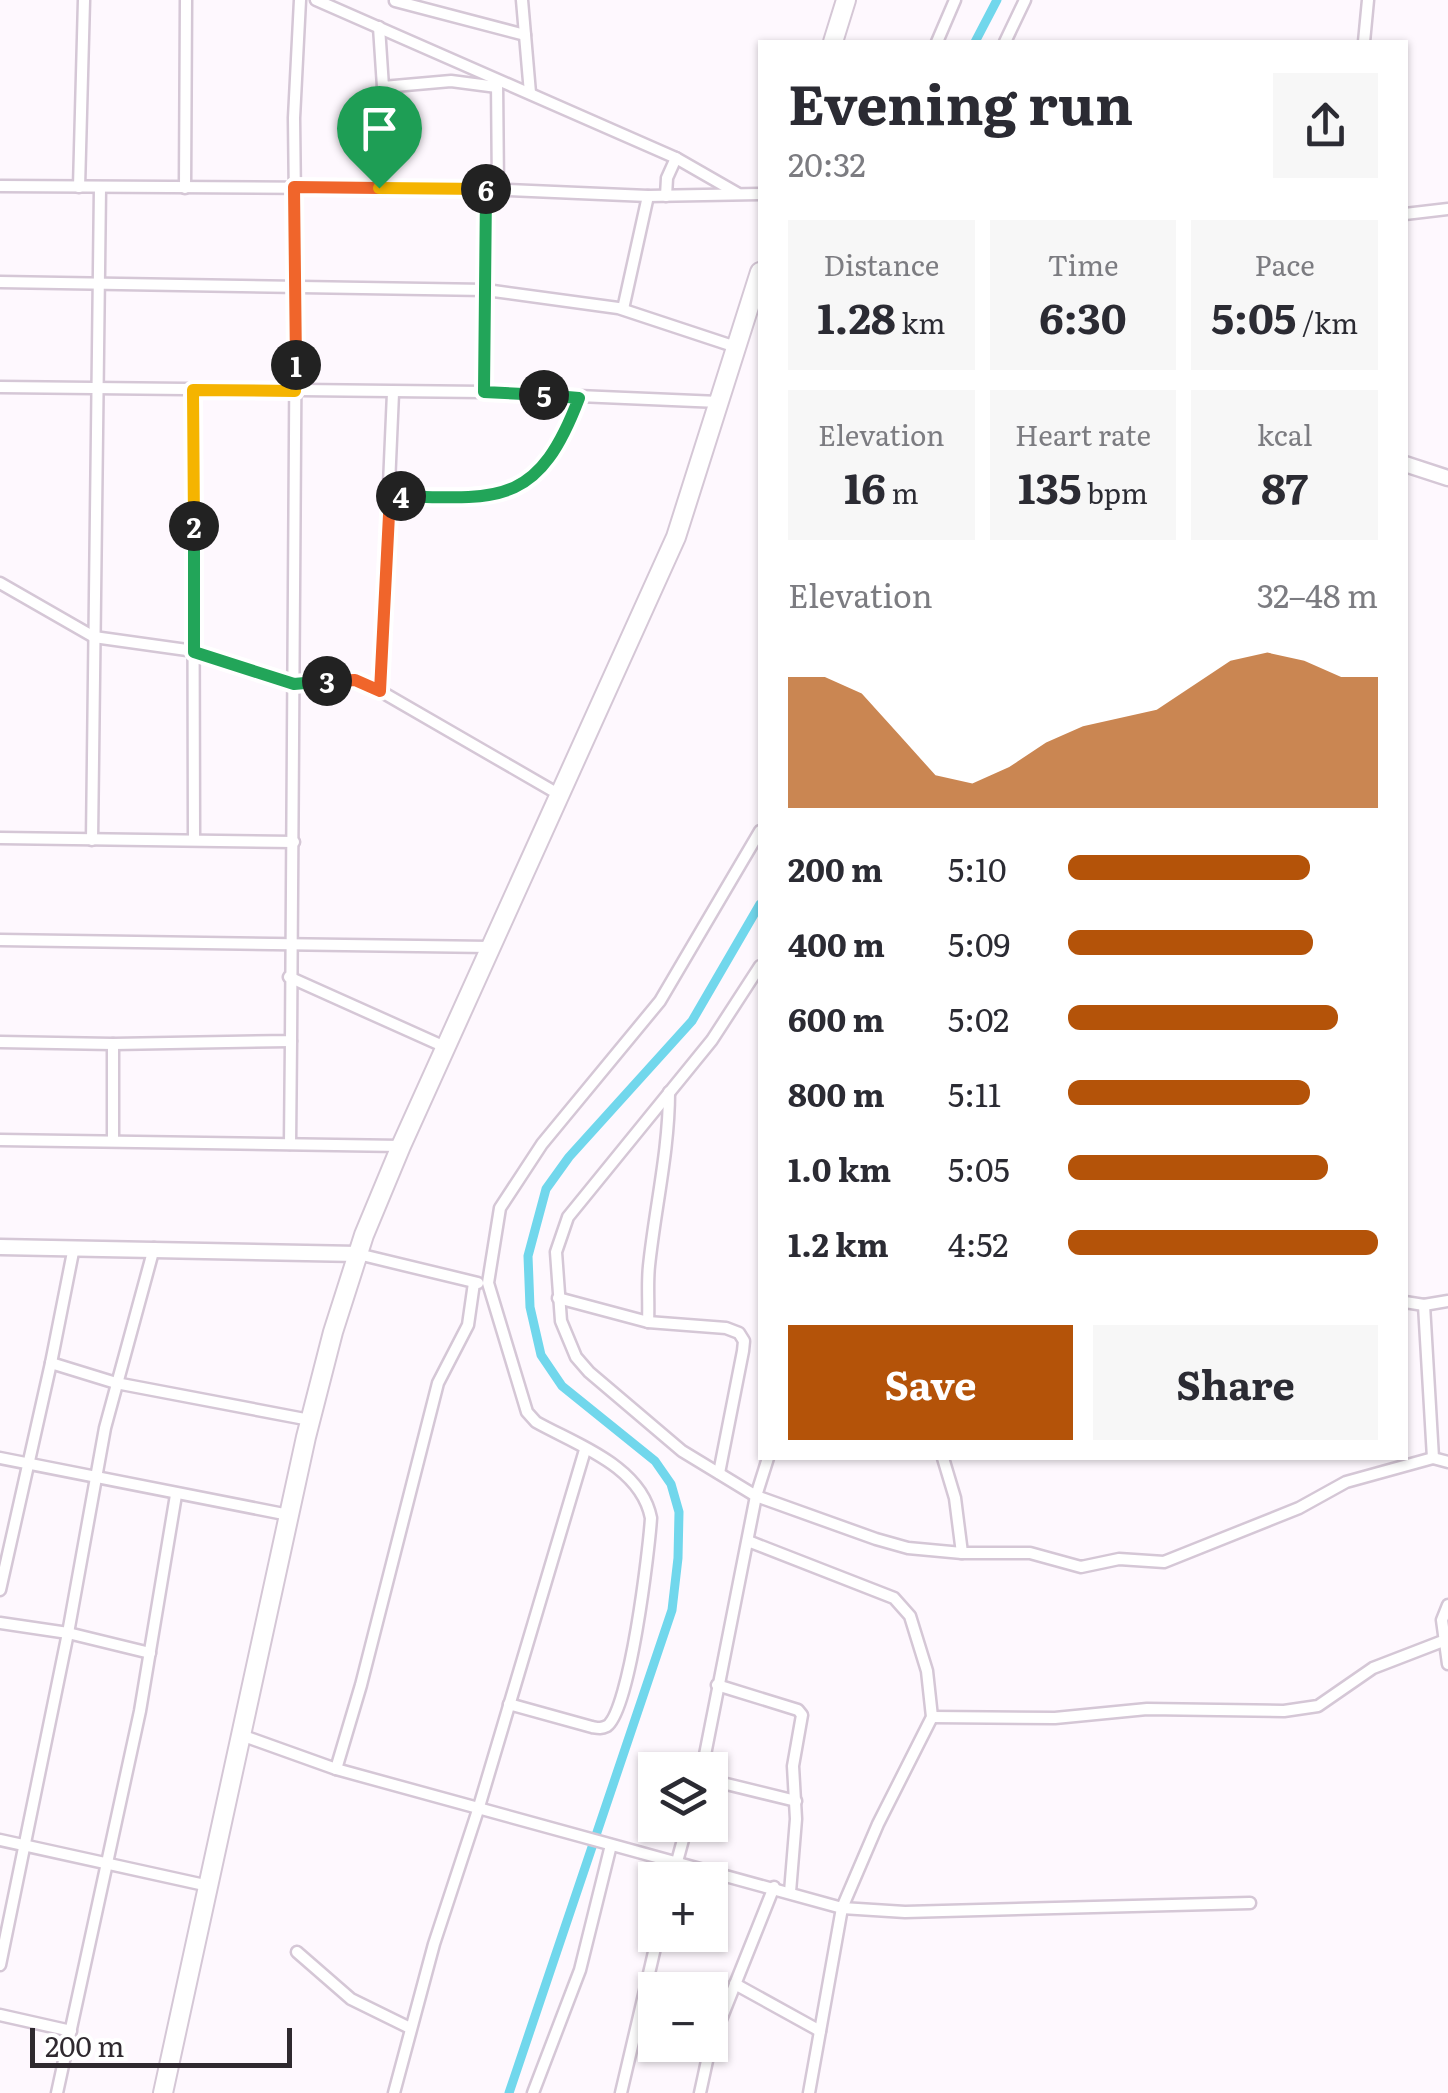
<!DOCTYPE html>
<meta charset="utf-8">
<style>
body{margin:0;font-family:Literata,serif;background:#f7f7f7;color:#2b2b33;height:100vh;display:flex;flex-direction:column;font-size:38px;white-space:nowrap}
*{box-sizing:border-box;margin:0}
p{font-size:32px;color:#7c7c81}
.icon{flex:none;width:55px;height:55px;fill:none;stroke:currentColor;stroke-width:2;stroke-linecap:round;stroke-linejoin:round}
.map{position:relative;flex:1;overflow:hidden}
.details{position:absolute;left:758px;top:40px;width:650px;height:1420px;display:flex;flex-direction:column;background:#fff;border-radius:0px;box-shadow:0 2px 8px #0004}
.details>*{flex:none}
.controls{position:absolute;left:638px;top:1752px;display:grid;gap:20px}
.controls a{display:grid;place-items:center;width:90px;height:90px;border-radius:0px;background:#fff;box-shadow:0 2px 8px #0004;font-size:50px}
.scale{position:absolute;left:30px;bottom:25px;width:262px;box-sizing:border-box;padding-left:10px;border:5px solid #2f292f;border-top:0;font-size:28px;line-height:35px;white-space:nowrap;color:#2f292f;-webkit-text-stroke:8px #fff;paint-order:stroke}
.pin{position:absolute;display:grid;place-items:center;width:85px;height:85px;color:#fff;margin:-102px -42px;border-radius:50% 50% 50% 0;rotate:-45deg;box-shadow:0 0 10px #0007}
.pin .icon{rotate:45deg}
.km{position:absolute;width:50px;height:50px;margin:-25px;border-radius:50%;background:#222;color:#fff;font-size:28px;line-height:50px;text-align:center}
.round{display:grid;place-items:center;flex:none;width:105px;height:105px;border-radius:0px;background:#f7f7f7}
.head{display:flex;align-items:center;justify-content:space-between;height:170px;padding:0 30px}
h1{font-size:55px;font-weight:700;line-height:75px}
.figures{display:grid;grid-template-columns:repeat(3,1fr);gap:15px;height:170px;padding:10px 30px}
.figures div{display:grid;align-content:center;border-radius:0px;background:#f7f7f7;text-align:center}
.figures b{font-size:42px;font-weight:700}
.figures small{font-size:28px;font-weight:400}
.figures p{font-size:28px}
.chart{height:280px;padding:20px 30px}
.chart p{display:flex;justify-content:space-between}
.chart svg{width:100%;height:180px;margin-top:10px;fill:#b45309;opacity:.7}
.button{display:flex;gap:20px;margin-top:auto;padding:20px 30px}
.button a{flex:1;height:115px;border-radius:0px;background:#b45309;color:#fff;font-size:40px;font-weight:700;line-height:115px;text-align:center}
.button a+a{background:#f7f7f7;color:#2b2b33}
ul{padding:0 30px;list-style:none;font-size:32px}
li{display:grid;grid-template-columns:160px 120px 1fr;align-items:center;height:75px}
li i{height:25px;border-radius:12px;background:#b45309}
.map>svg:first-child{display:block}
.lines{fill:none;stroke-linecap:round;stroke-linejoin:round}
.canal{stroke:#71d7ec;stroke-width:9}
.street-casing{stroke:#d5c7d6;stroke-width:15}
.secondary-casing{stroke:#d5c7d6;stroke-width:19}
.highway-casing{stroke:#d5c7d6;stroke-width:22}
.street{stroke:#fff;stroke-width:10}
.secondary{stroke:#fff;stroke-width:14}
.highway{stroke:#fff;stroke-width:18}
.split-1-casing{stroke:#fff;stroke-width:20}
.split-2-casing{stroke:#fff;stroke-width:20}
.split-3-casing{stroke:#fff;stroke-width:20}
.split-4-casing{stroke:#fff;stroke-width:20}
.split-5-casing{stroke:#fff;stroke-width:20}
.split-6-casing{stroke:#fff;stroke-width:20}
.split-7-casing{stroke:#fff;stroke-width:20}
.split-1{stroke:#f0652b;stroke-width:12}
.split-2{stroke:#f5b400;stroke-width:12}
.split-3{stroke:#22a559;stroke-width:12}
.split-4{stroke:#f0652b;stroke-width:12}
.split-5{stroke:#22a559;stroke-width:12}
.split-6{stroke:#22a559;stroke-width:12}
.split-7{stroke:#f5b400;stroke-width:12}
</style>
<div class="map">
<svg width="1448" height="2093" viewBox="0 0 1448 2093">
<rect width="100%" height="100%" fill="#fef8fe"/>
<g class="lines">
<g class="canal">
<path d="M975,42L997,0"/>
<path d="M509,2093L672,1610L678,1558L679,1512L671,1484L655,1461L562,1386L541,1355L530,1307L528,1256L546,1189L569,1157L692,1021L760,904"/>
</g>
<g class="street-casing">
<g id="street">
<path d="M316,0L676,158L737,193"/>
<path d="M522,0L530,93"/>
<path d="M395,1L525,35"/>
<path d="M379,27L383,87L451,81L497,87"/>
<path d="M937,42L955,0"/>
<path d="M1005,42L1025,0"/>
<path d="M1364,42L1368,0"/>
<path d="M497,81L498,190"/>
<path d="M0,186L486,189L648,196L760,194"/>
<path d="M79,187L84,0"/>
<path d="M185,188L186,0"/>
<path d="M379,188L383,87"/>
<path d="M666,196L667,178L676,158"/>
<path d="M1405,214L1448,209"/>
<path d="M0,282L486,290L618,308L736,347"/>
<path d="M623,309L648,196"/>
<path d="M0,387L484,392L719,402"/>
<path d="M193,390L194,840"/>
<path d="M484,392L486,189"/>
<path d="M390,495C495,500 537,509 579,398"/>
<path d="M0,583L94,637L194,651L294,684L343,679L368,684L560,795"/>
<path d="M380,691L393,393"/>
<path d="M0,838L294,842"/>
<path d="M92,840L100,188"/>
<path d="M0,940L490,947"/>
<path d="M760,966L712,1040L568,1217L556,1252L561,1321L576,1357L589,1372L682,1451L756,1496L876,1539L908,1548L962,1553H1030L1081,1567L1119,1559L1164,1562L1299,1508L1346,1482L1433,1458L1448,1462"/>
<path d="M289,977L445,1047"/>
<path d="M0,1042L113,1044L291,1041L296,288L294,118L300,0"/>
<path d="M113,1044V1141"/>
<path d="M0,1140L401,1146"/>
<path d="M290,1144L291,1041"/>
<path d="M358,1254L478,1283"/>
<path d="M558,1298L648,1322L726,1328L739,1333L744,1341L743,1351L719,1473"/>
<path d="M1405,1302L1424,1305L1448,1301"/>
<path d="M1424,1305L1433,1458"/>
<path d="M648,1322C649,1303 647,1285 649,1266C655,1208 669,1151 669,1092"/>
<path d="M51,1363L116,1383L310,1420"/>
<path d="M0,1458L289,1515"/>
<path d="M943,1458L955,1498L962,1553"/>
<path d="M748,1541L894,1598L910,1616L927,1671L932,1717L878,1824L842,1908L809,2093"/>
<path d="M0,1590L51,1363L74,1247"/>
<path d="M1448,1605L1442,1620L1448,1664"/>
<path d="M0,1623L68,1633L150,1653"/>
<path d="M717,1685L798,1710L802,1715L793,1766L796,1819L790,1892"/>
<path d="M509,1704L592,1727C598,1728 601,1729 607,1726C630,1710 649,1550 651,1518C641,1466 577,1445 536,1422L527,1412L488,1283L500,1208L542,1144L660,1001L760,831"/>
<path d="M932,1717L1055,1718L1147,1709L1284,1711L1318,1706L1373,1668L1443,1641"/>
<path d="M241,1735L336,1769L842,1908L905,1912L1250,1903"/>
<path d="M336,1769L361,1685L438,1383L468,1325L474,1283"/>
<path d="M702,1770L756,1496L768,1458"/>
<path d="M710,1780L796,1801"/>
<path d="M0,1840L209,1886"/>
<path d="M672,1880L687,1825"/>
<path d="M297,1952L351,1999L410,2028"/>
<path d="M0,1965L68,1633L105,1428L154,1248"/>
<path d="M735,1984L820,2031"/>
<path d="M0,2015L71,2031"/>
<path d="M57,2093L140,1711L176,1495"/>
<path d="M394,2093L434,1944L478,1810L585,1450"/>
<path d="M533,2093L580,1970L611,1845"/>
<path d="M621,2093L658,1935"/>
<path d="M700,2093L710,2047L774,1887"/>
</g>
</g>
<g class="secondary-casing">
<g id="secondary">
<path d="M1405,464L1448,478"/>
<path d="M0,1247L358,1254"/>
</g>
</g>
<g class="highway-casing">
<g id="highway">
<path d="M833,42L846,0"/>
<path d="M163,2093L306,1437L333,1332L364,1235L401,1146L676,537L760,272"/>
</g>
</g>
<use href="#street" class="street"/>
<use href="#secondary" class="secondary"/>
<use href="#highway" class="highway"/>
</g>
<g class="lines">
<g class="split-1-casing">
<path id="split-1" d="M296,365L294,187L379,188"/>
</g>
<g class="split-2-casing">
<path id="split-2" d="M194,526L193,390L295,391L296,365"/>
</g>
<g class="split-3-casing">
<path id="split-3" d="M194,526V652L294,684L327,681"/>
</g>
<g class="split-4-casing">
<path id="split-4" d="M327,681L355,680L380,691L390,495L401,496"/>
</g>
<g class="split-5-casing">
<path id="split-5" d="M401,496C503,500 539,503 579,398L544,395"/>
</g>
<g class="split-6-casing">
<path id="split-6" d="M486,189L484,392L544,395"/>
</g>
<g class="split-7-casing">
<path id="split-7" d="M379,188L486,189"/>
</g>
<use href="#split-1" class="split-1"/>
<use href="#split-2" class="split-2"/>
<use href="#split-3" class="split-3"/>
<use href="#split-4" class="split-4"/>
<use href="#split-5" class="split-5"/>
<use href="#split-6" class="split-6"/>
<use href="#split-7" class="split-7"/>
</g>
</svg>
<div class="controls">
<a><svg class="icon" aria-label="layers" viewBox="0 0 24 24"><path d="M12 4l9 5-9 5-9-5zM3 14l9 5 9-5"/></svg></a>
<a>+</a>
<a>−</a>
</div>
<div class="scale">200 m</div>
<div class="pin" style="left:379px;top:188px;background:#1e9e55"><svg class="icon" aria-label="arrive" viewBox="0 0 24 24"><path d="M6 21V4h12l-3 4 3 4H6"/></svg></div>
<b class="km" style="left:296px;top:365px">1</b>
<b class="km" style="left:194px;top:526px">2</b>
<b class="km" style="left:327px;top:681px">3</b>
<b class="km" style="left:401px;top:496px">4</b>
<b class="km" style="left:544px;top:395px">5</b>
<b class="km" style="left:486px;top:189px">6</b>
<section class="details">
<div class="head"><div><h1>Evening run</h1><p>20:32</p></div><a class="round"><svg class="icon" aria-label="share" viewBox="0 0 24 24"><path d="M12 15V3M7 8l5-5 5 5M5 13v7h14v-7"/></svg></a></div>
<div class="figures">
<div><p>Distance</p><b>1.28<small> km</small></b></div>
<div><p>Time</p><b>6:30</b></div>
<div><p>Pace</p><b>5:05<small> /km</small></b></div>
</div>
<div class="figures">
<div><p>Elevation</p><b>16<small> m</small></b></div>
<div><p>Heart rate</p><b>135<small> bpm</small></b></div>
<div><p>kcal</p><b>87</b></div>
</div>
<div class="chart"><p><span>Elevation</span>32–48 m</p>
<svg viewBox="0 0 160 44" preserveAspectRatio="none"><path d="M0 44V12L10 12L20 16L30 26L40 36L50 38L60 34L70 28L80 24L90 22L100 20L110 14L120 8L130 6L140 8L150 12L160 12V44z"/></svg>
</div>
<ul>
<li><b>200 m</b>5:10<i style="width:78%"></i></li>
<li><b>400 m</b>5:09<i style="width:79%"></i></li>
<li><b>600 m</b>5:02<i style="width:87%"></i></li>
<li><b>800 m</b>5:11<i style="width:78%"></i></li>
<li><b>1.0 km</b>5:05<i style="width:84%"></i></li>
<li><b>1.2 km</b>4:52<i style="width:100%"></i></li>
</ul>
<div class="button"><a>Save</a><a>Share</a></div>
</section>
</div>
